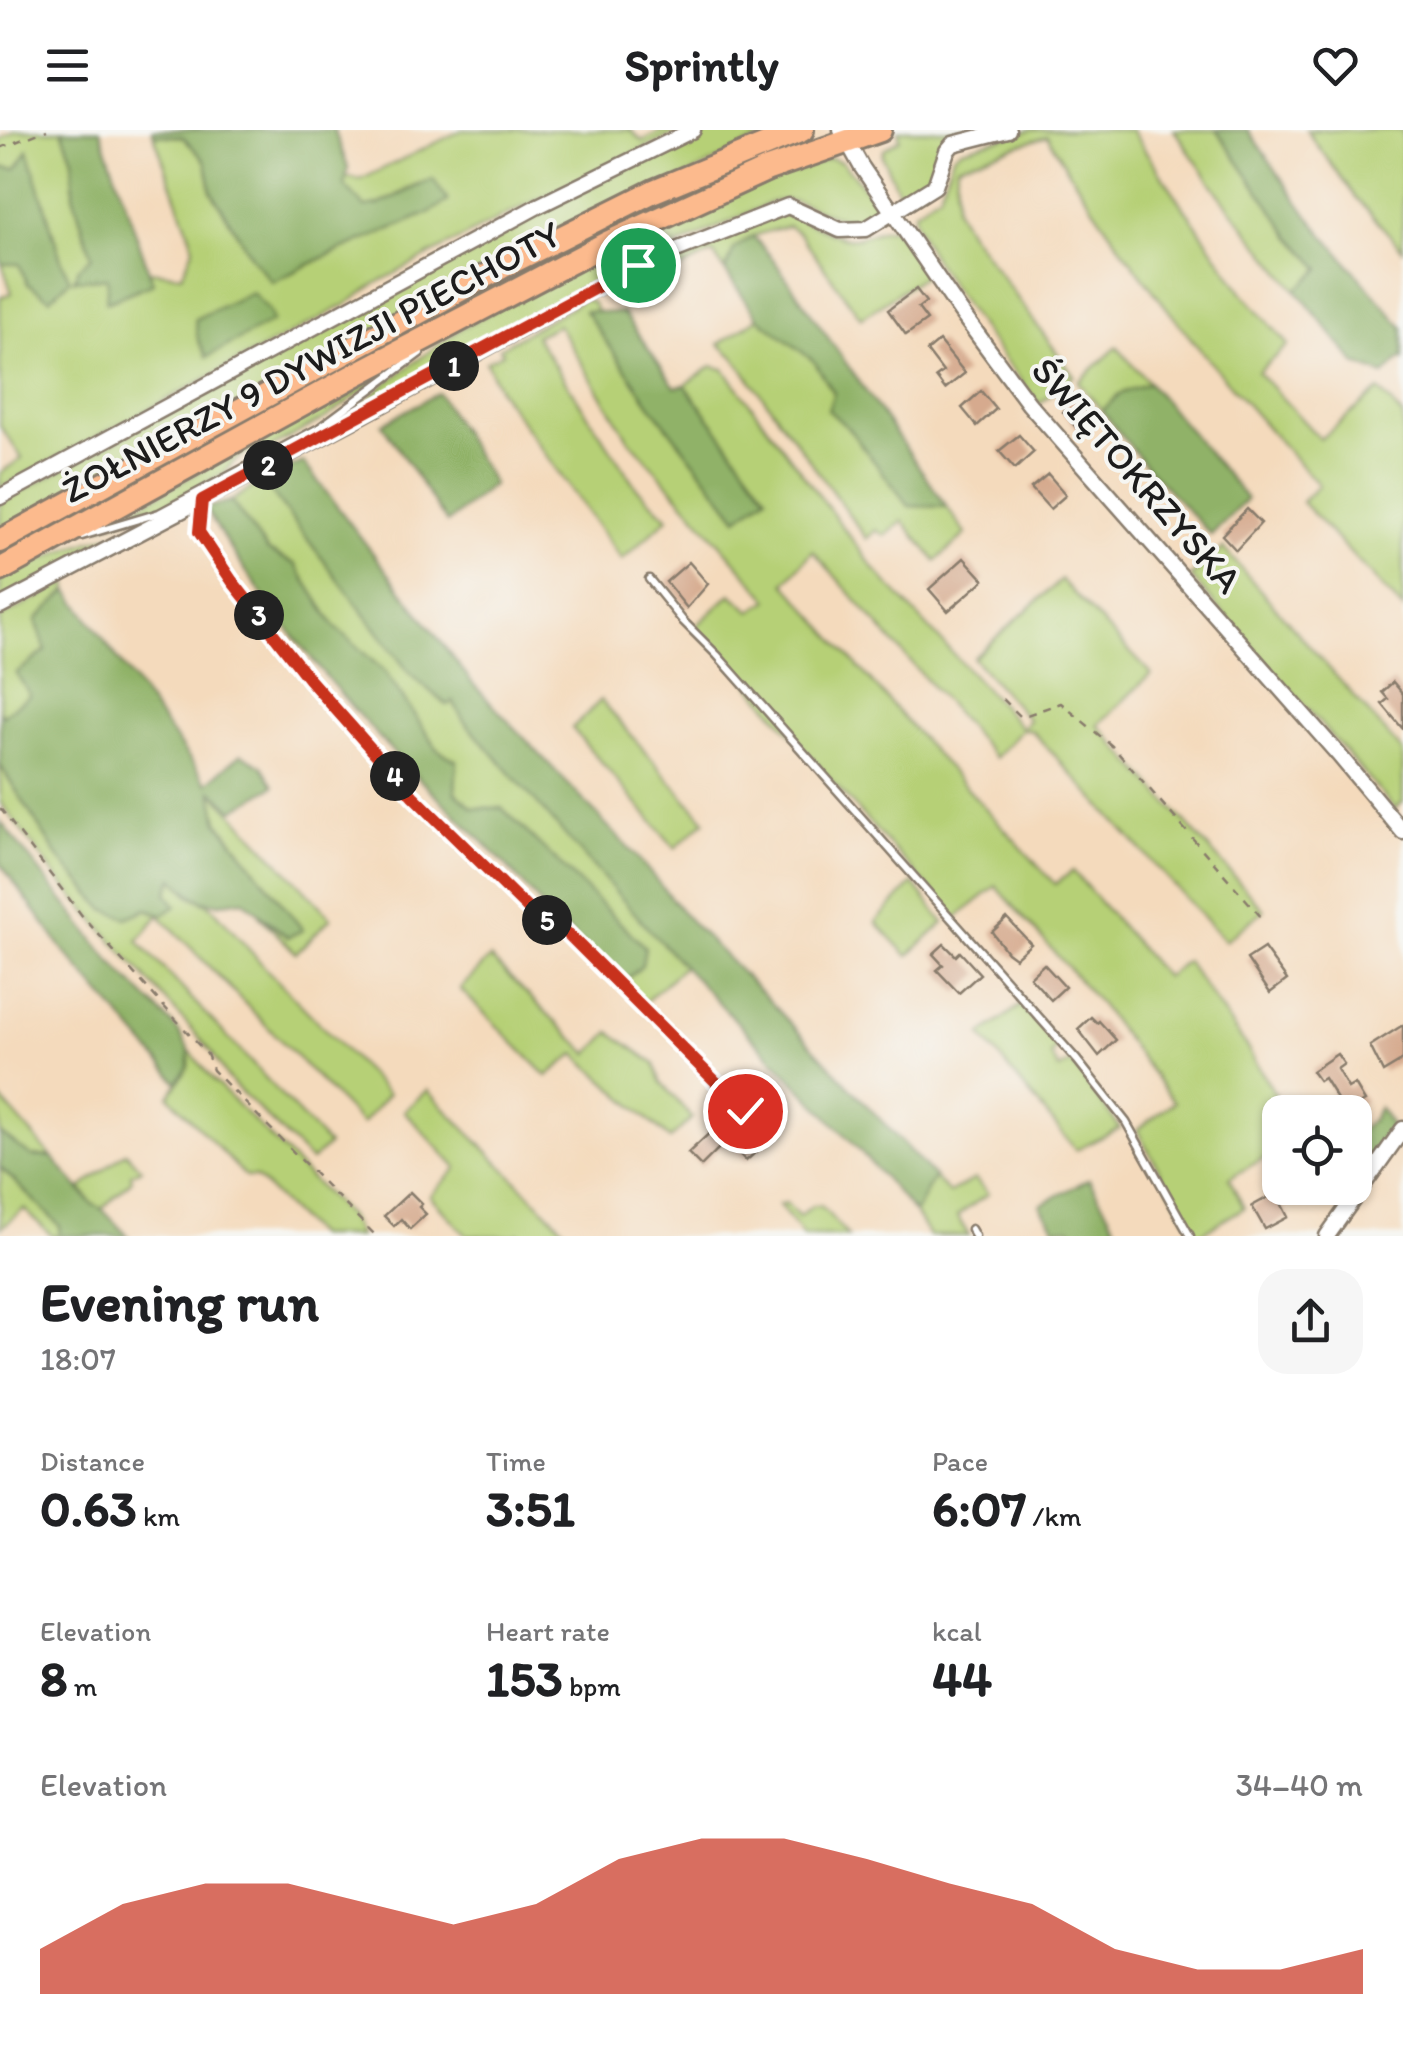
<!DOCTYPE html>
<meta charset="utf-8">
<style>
body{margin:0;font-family:Itim,sans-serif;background:#f6f6f6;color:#202124;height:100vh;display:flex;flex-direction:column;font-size:38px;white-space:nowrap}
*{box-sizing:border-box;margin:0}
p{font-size:32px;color:#757577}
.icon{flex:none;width:55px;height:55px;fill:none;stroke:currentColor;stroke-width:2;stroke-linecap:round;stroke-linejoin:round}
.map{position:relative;height:1106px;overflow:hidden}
.side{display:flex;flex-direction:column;background:#fff;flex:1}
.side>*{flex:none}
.buttons{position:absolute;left:1262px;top:965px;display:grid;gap:20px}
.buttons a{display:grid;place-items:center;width:110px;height:110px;border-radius:20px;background:#fff;box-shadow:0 2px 8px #0004;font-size:50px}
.pin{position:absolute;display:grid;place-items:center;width:85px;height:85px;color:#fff;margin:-42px;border:5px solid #fff;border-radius:50%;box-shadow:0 2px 10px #0007}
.km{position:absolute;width:50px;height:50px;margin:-25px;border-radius:50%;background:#222;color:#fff;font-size:28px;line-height:50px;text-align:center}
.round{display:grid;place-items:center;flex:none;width:105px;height:105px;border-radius:30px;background:#f6f6f6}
.headline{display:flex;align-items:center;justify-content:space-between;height:170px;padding:0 40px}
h1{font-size:55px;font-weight:700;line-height:75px}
.metrics{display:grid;grid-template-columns:repeat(3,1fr);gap:15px;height:170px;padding:10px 40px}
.metrics div{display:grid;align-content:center}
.metrics b{font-size:50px;font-weight:700}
.metrics small{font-size:28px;font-weight:400}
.metrics p{font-size:28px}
.chart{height:280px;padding:20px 40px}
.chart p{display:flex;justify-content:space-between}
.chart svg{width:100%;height:180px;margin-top:10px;fill:#c8321e;opacity:.7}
header{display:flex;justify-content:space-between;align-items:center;height:130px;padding:0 40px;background:#fff;font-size:45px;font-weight:700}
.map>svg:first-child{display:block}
.green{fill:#b6d076;stroke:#697649;stroke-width:2.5}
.forest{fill:#90b267;stroke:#566742;stroke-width:2.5}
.building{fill:#d6aa8e}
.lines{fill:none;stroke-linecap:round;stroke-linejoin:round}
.service-casing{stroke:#887b6c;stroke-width:11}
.minor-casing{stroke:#887b6c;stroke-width:19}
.trunk-casing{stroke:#887b6c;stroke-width:28}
.path{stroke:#887b6c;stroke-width:2.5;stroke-dasharray:8 8;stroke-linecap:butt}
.service{stroke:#fff;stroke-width:6}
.minor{stroke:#fff;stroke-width:14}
.trunk{stroke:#fcba8d;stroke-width:22}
.route-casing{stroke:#fff;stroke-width:20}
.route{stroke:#c8321e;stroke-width:12}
.labels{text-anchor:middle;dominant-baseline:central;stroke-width:8;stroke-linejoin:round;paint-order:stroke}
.street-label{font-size:38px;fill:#1c1c1c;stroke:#f6f6f2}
</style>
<header><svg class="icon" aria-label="menu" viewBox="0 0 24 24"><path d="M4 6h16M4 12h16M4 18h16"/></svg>Sprintly<svg class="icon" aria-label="heart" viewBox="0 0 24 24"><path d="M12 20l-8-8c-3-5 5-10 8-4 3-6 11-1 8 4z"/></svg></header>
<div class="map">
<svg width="1403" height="1106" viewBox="0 0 1403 1106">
<rect width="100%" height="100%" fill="#f6f6f2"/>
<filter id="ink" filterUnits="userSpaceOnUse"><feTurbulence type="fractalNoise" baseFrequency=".01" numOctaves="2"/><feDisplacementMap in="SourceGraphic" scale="20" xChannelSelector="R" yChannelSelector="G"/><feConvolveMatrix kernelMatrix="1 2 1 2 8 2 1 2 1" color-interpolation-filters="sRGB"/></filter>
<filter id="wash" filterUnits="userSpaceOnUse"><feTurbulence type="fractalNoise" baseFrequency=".0048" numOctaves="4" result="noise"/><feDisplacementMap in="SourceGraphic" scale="40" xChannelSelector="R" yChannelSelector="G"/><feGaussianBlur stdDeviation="2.25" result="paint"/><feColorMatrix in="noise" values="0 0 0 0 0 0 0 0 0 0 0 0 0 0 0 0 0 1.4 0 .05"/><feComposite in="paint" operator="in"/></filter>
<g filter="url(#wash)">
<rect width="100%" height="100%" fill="#f4dabc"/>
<g class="green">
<path d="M16,0H62L73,29V65L92,128L75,149L109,147L107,172L153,153L149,141L182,145L194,117L154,5L183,7L206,32L211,61L252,128L272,152L329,125L427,84L420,53L378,75L365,78L345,56L346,46L360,50L462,0H630L642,11L664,0H683L504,86L375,154L347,174L0,358V343L22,328L0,296V167L12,163L2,134L19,133L28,154L69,149L61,130L28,21L16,39L0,37V10Z"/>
<path d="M706,0H776L0,401V373C234,246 465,113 706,0Z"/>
<path d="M904,0H990C943,10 942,9 928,55L907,68H901L882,26L884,19L900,9L898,1Z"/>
<path d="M1032,0H1131L1243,163L1288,215L1258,242L1320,309L1379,260L1403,287V479L1302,372L1319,355C1219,247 1123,132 1047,6L957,35L956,79L969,102L1074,246L1039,274C1016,245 910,110 914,82L940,63L953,25L962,19Z"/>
<path d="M1174,0H1216L1290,105L1321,139L1296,160L1221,67Z"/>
<path d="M1306,0H1403V120L1354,65Z"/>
<path d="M830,28L842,32L877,72L875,87C832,102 811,62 772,72L661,124L357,280L385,254L460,199L517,168L746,59Z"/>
<path d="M783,83C805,88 821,101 842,107C860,113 877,96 895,99L926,144L861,188L799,103L788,96C753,106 739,105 725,141L713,123L634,161L629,154L642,146L641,141Z"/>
<path d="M584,169L592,172L598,183L586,182L649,273L738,388L767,366L685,255L712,236L724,239L875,440L1022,598L1029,590L973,528L1061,450L1151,544L1098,595L1264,780L1225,811L1032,601L1022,599L995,628L813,421L785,453L929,617L1055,754L1073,741L1165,847L1186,831L1244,913L1286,982H1280V1007L1271,1012L1275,1022L1229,1048L1244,1078L1196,1106L1137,1000L1174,972L1098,872L996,756L956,788L825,644L724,524L693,499L731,464L751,481L769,470L628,308L558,195L535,206L636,357L668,388L622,430L501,263L486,232L503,223L500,218Z"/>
<path d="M758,188L814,231L834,264L828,280L848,298L909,376L947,377L966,404L936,431L903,391L885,406L876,400L867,409L734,227L719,214Z"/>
<path d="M1117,217L1149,253L1119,264L1102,281L1078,252Z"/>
<path d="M391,240L327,287L265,321C250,319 233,328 226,342L155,380L99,397L373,246Z"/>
<path d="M263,351L411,545L447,575L452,570L464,591L684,836L643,874L614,848L628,847L644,817L502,678H473L455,662L456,630L438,620L385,542L335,497L295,434L268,421L231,371Z"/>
<path d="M137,400L0,472V450C42,428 89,407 137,400Z"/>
<path d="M1223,418L1403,622V672L1395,679L1191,447Z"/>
<path d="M68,452V460L36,490L46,520L17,543L31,565L3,586L0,582V488Z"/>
<path d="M601,570L705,691L675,718L572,598Z"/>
<path d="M0,635L59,728L104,779L139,784L147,779L159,785L173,748L189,765L211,776L268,841L388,964L362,994L159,785L138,811L328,1015L311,1031L228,949L211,921L57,748L0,672Z"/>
<path d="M211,660L331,788L296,823L258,785L288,807L302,799L218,691Z"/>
<path d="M913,753L944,793L908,826L876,792Z"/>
<path d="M490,828L589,924L610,902L655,934L660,951L692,988L670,1009L575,924L547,946L460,859Z"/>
<path d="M1021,875L1058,915L1051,925L1059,939L1072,932L1120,998L1076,1020L981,905Z"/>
<path d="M189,920L214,951L349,1087L359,1106H316L256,1047H246L169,966L189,936Z"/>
<path d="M427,960L571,1106H521L518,1103L513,1106H467L430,1066L457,1038L404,981Z"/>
<path d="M0,968L52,1027L31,1026L0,1003Z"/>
<path d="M126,1022L141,1039L131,1044L132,1050L102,1079L92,1074L81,1058Z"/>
<path d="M0,1037L60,1096L59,1106H52L24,1079L1,1098Z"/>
<path d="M934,1047L949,1063L975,1049L988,1064L957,1086L969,1106H929L915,1083Z"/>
<path d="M786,1073L799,1087L812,1076H821L848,1106H803L779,1075Z"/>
</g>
<g class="forest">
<path d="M62,0H100L153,153L106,172L108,148L74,150L78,138L92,127L73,65V29Z"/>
<path d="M152,0H334L348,37L345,56L365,77L378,75L433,49L448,71L427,84L329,125L272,152L252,128L211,60L206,32L183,7L154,5Z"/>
<path d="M1216,0H1248L1308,86L1403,198V230L1401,228L1384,245L1356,234L1296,160L1321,139L1290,105Z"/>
<path d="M28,20L61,130L70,150L50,169L28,154L19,134H2L0,129V37L16,39Z"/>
<path d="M753,106L773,129L947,377L909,376L848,298L828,280L834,263L814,231L758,188L725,141L734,119Z"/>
<path d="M252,162L269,181L273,191L207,227L198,210L195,189Z"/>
<path d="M585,181L623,183L675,257L685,255L767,366L738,388L649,273Z"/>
<path d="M1149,253L1247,369L1211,405L1145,335L1102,281L1119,264Z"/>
<path d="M438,263L493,354L447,393L382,294Z"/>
<path d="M303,332L474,555L638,728L689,790L767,868L934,1047L915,1083L854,1014L653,804L464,591L453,571L447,575L411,545L263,351Z"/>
<path d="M231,371L268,421L295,434L335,497L385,542L438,620L457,631L455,662L473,678H502L645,817L642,836L628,848H614L561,793L547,788L545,780C503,728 454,684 407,637C335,563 258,466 205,378Z"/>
<path d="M68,460L207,653L241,624L262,636L274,656L234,680L212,661L218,692L303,800L288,807L243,770C207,776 200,775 173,748L167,763L176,776L163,785L147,779L127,788L104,779L59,728L0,635V582L3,585L30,565L16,543L46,521L36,490Z"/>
<path d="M0,691L113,834L177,899L189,920V936L177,952L64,821L0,733Z"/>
<path d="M1379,977L1395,1001L1370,1037L1355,1011V1005L1372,990Z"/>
<path d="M0,1003L31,1026L52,1027L92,1074L102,1079L128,1106H59L60,1096L0,1037Z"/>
<path d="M1089,1049L1121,1106H1075L1071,1098H1055L1040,1075Z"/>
</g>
<g id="blocks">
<g class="building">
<path d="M916,159L926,172L918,178L927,190L906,205L888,180Z"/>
<path d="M939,211L965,243L945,259L936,247L943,242L927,221Z"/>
<path d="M981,261L996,279L977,296L962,278Z"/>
<path d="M1071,262L1093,289L1079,301L1063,282L1066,279L1060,272Z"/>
<path d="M1019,305L1034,322L1015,339L999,321Z"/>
<path d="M1048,344L1066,365L1050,379L1031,358Z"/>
<path d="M1247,379L1261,393L1236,420L1222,405Z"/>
<path d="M964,428L984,450L948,481L929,459Z"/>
<path d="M689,432L708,454L687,478L666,452Z"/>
<path d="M1393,552L1403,564V599L1382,574L1388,569L1382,562Z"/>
<path d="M1007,788L1031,814L1015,828L1007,822L992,802Z"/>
<path d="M944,814L956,826L960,822L980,844L959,863L937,840L943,835L933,824Z"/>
<path d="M1264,818L1287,850L1270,863L1247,829Z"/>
<path d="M1044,834L1065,857L1051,870L1030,847Z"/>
<path d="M1091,887L1097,893L1099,891L1116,910L1099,926L1078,899Z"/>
<path d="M1403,895V930L1383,942L1370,916Z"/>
<path d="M1337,924L1344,934L1337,939L1348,958L1355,954L1365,971L1345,982L1324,948L1319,951L1312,941Z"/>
<path d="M731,976L740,985L730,994L756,1022L746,1031L727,1010L701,1036L688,1023L715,998L712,994Z"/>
<path d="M410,1062L422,1074L419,1077L426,1084L410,1099L401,1089L394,1096L384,1086Z"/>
<path d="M1276,1063L1288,1087L1265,1099L1252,1076Z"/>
</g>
</g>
</g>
<g filter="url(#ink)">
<use href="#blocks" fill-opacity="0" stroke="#887b6c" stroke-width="2.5"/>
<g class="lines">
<g class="service-casing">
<g id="service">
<path d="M82,406L159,383L319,298L420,223"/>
<path d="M649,449L683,491L717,525L1077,930L1126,992L1190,1106"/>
<path d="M971,1099L975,1106"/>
</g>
</g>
<g class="minor-casing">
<g id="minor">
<path d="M841,0L861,36L960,181L1029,274L1338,624L1403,702"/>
<path d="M0,367L538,76L693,0"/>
<path d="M0,476L352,291L638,135L788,76L840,100L866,99L935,56L947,21L953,14L1008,0"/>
<path d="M1327,1106L1403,999"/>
</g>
</g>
<g class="trunk-casing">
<g id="trunk">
<path d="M0,411L502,137L654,61L802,0"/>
<path d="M0,440L351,247L607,113L768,39L880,0"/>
</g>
</g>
<g class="path">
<path d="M0,18L47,0"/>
<path d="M199,388V401L232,451L309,549L413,665L529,780L560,796L745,981"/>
<path d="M1003,569L1021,587L1061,573L1112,616L1263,789"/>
<path d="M0,678L83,787L207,924L213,940L376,1106"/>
</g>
<use href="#service" class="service"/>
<use href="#minor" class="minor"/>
<use href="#trunk" class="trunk"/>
</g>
</g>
<g class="lines" filter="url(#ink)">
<g class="route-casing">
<path id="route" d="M638,135L202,370L199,402L232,451L309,549L413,666L529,780L560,796L745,981"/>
</g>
<use href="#route" class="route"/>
</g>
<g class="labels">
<g class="street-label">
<text transform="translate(311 232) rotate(-28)">ŻOŁNIERZY 9 DYWIZJI PIECHOTY</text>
<text transform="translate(1137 345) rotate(49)">ŚWIĘTOKRZYSKA</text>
</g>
</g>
</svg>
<div class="buttons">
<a><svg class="icon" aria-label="locate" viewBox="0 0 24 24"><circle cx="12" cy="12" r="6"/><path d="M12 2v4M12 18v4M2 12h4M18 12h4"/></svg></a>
</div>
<div class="pin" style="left:638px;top:135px;background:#1e9e55"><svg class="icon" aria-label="arrive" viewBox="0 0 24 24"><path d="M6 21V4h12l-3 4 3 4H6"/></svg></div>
<div class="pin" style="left:745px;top:981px;background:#d93025"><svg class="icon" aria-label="check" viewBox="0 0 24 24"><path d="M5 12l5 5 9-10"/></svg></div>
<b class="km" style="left:454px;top:236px">1</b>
<b class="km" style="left:268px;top:335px">2</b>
<b class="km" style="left:259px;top:485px">3</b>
<b class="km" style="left:395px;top:646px">4</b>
<b class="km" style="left:547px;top:790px">5</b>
</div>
<section class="side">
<div class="headline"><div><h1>Evening run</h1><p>18:07</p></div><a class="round"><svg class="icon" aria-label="share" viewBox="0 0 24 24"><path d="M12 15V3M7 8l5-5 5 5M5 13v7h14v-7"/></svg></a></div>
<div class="metrics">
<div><p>Distance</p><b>0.63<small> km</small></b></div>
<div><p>Time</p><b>3:51</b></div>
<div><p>Pace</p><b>6:07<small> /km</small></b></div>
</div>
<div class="metrics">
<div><p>Elevation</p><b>8<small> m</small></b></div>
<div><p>Heart rate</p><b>153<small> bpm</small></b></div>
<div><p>kcal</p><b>44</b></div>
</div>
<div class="chart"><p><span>Elevation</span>34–40 m</p>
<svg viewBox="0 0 160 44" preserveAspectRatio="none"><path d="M0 44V33L10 22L20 17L30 17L40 22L50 27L60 22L70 11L80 6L90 6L100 11L110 17L120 22L130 33L140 38L150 38L160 33V44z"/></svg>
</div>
</section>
